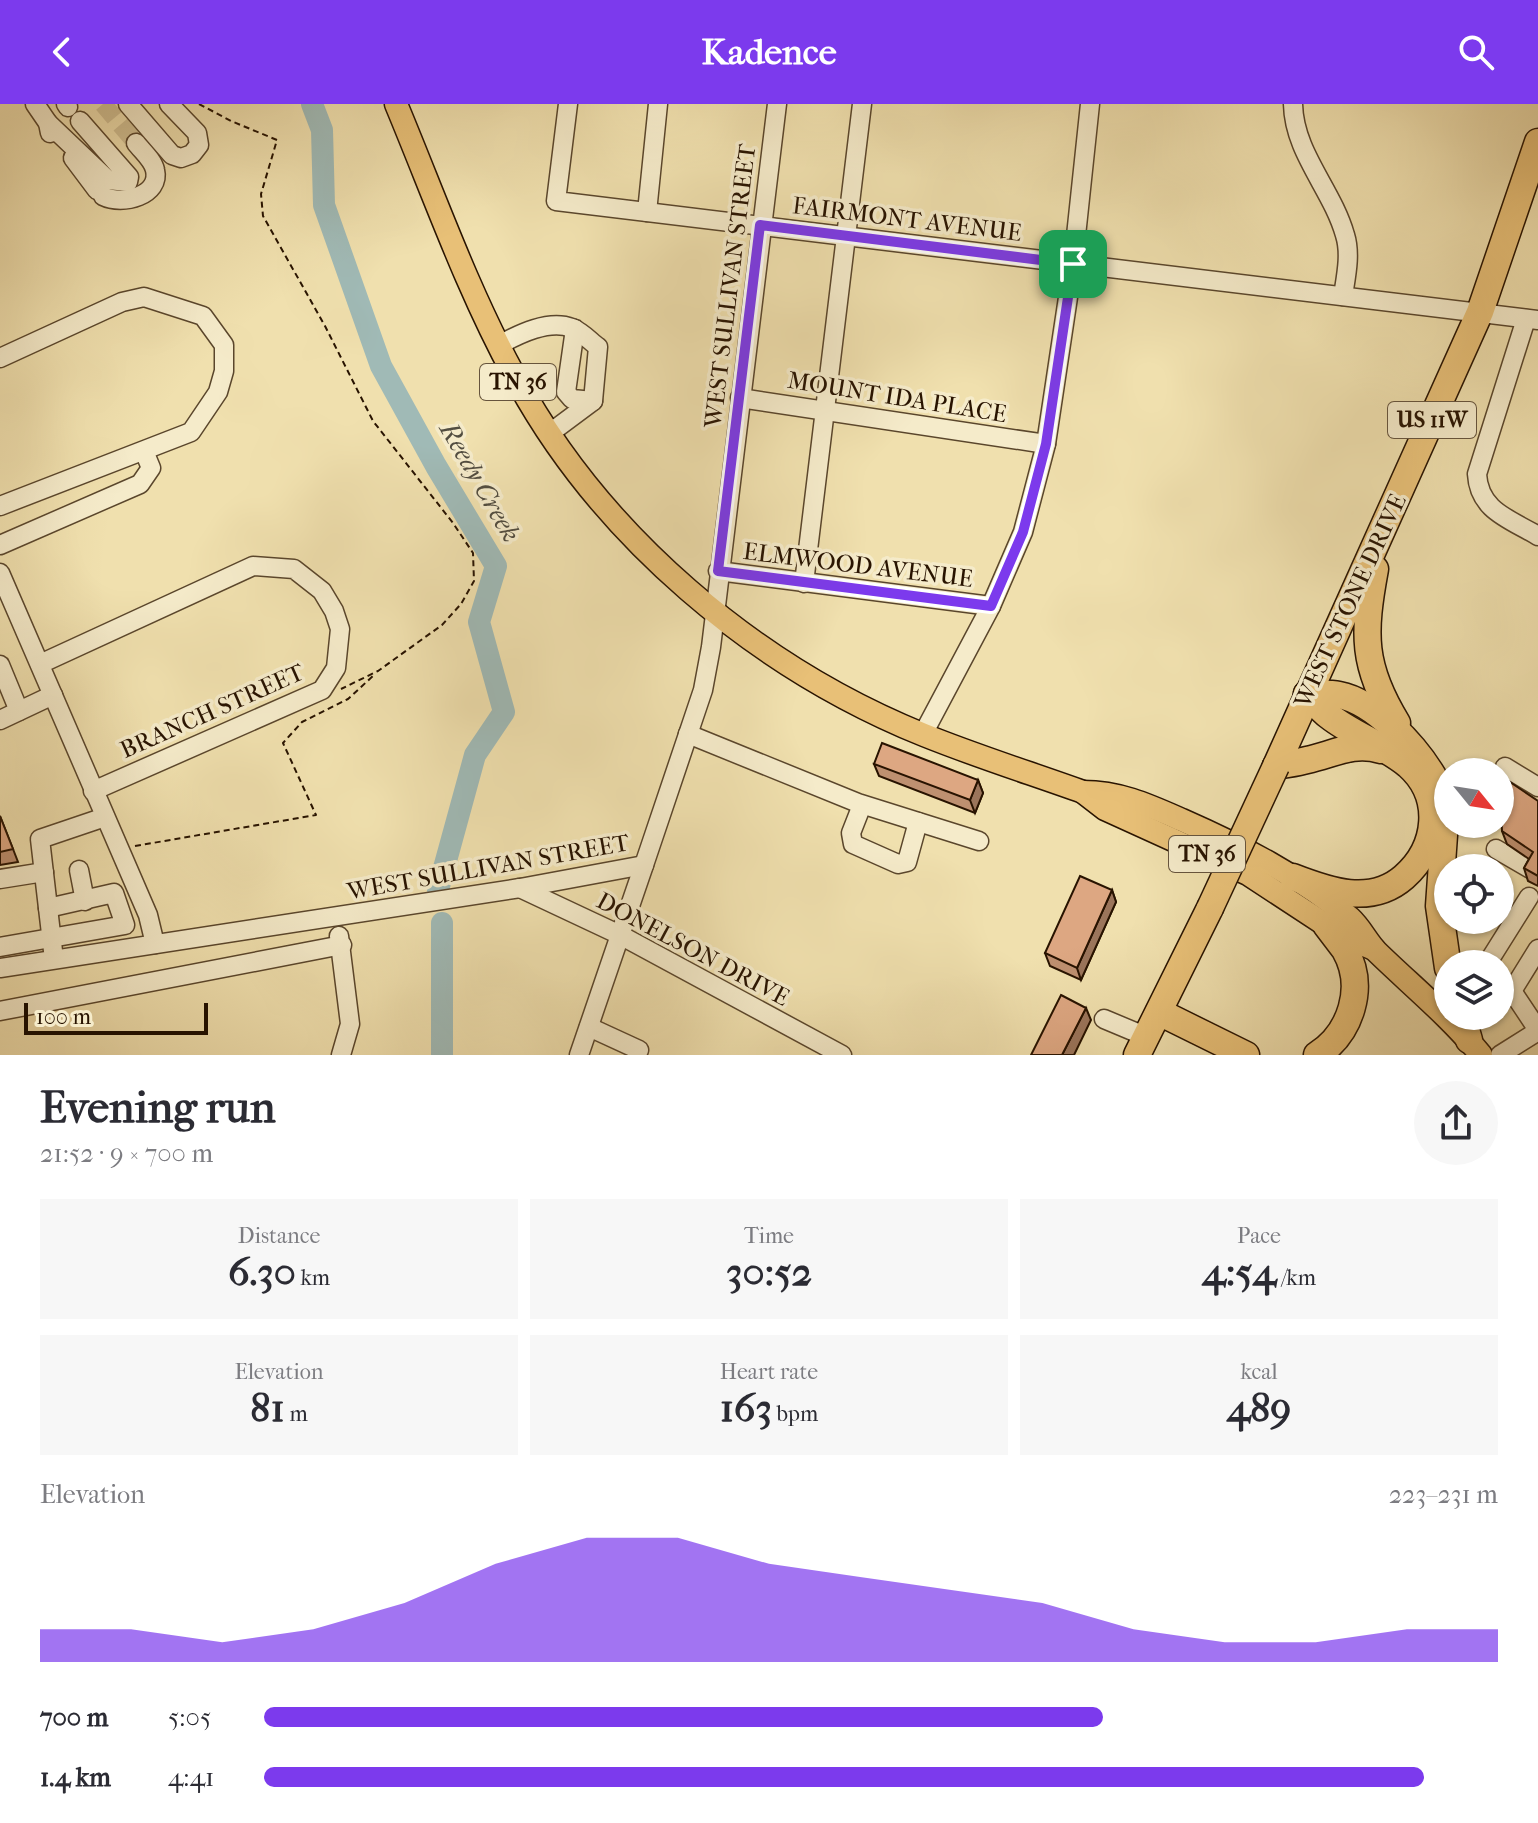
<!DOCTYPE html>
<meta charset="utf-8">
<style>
body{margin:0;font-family:"IM FELL French Canon",serif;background:#f7f7f7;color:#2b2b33;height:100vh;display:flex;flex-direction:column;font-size:30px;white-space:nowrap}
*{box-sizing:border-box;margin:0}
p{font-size:26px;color:#7c7c81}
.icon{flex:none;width:44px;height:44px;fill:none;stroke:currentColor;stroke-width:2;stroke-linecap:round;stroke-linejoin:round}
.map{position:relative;height:951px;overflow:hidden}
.drawer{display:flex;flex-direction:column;background:#fff;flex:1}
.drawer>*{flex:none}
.needle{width:52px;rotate:120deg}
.controls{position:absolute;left:1434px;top:654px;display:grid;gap:16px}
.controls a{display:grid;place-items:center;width:80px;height:80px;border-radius:50%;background:#fff;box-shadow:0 2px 6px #0004;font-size:40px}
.scale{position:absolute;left:24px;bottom:20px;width:184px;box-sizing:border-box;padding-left:8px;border:4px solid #281300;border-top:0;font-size:22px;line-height:28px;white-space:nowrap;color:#281300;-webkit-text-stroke:6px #f5ebca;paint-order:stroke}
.pin{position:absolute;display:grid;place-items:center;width:68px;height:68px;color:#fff;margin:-34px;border-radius:16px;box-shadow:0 4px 12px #0006}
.round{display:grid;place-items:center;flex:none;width:84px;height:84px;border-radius:42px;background:#f7f7f7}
.headline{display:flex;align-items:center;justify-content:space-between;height:136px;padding:0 40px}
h1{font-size:44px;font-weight:800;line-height:60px}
.stats{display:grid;grid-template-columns:repeat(3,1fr);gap:12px;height:136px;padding:8px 40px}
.stats div{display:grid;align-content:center;border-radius:0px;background:#f7f7f7;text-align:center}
.stats b{font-size:40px;font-weight:800}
.stats small{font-size:22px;font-weight:400}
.stats p{font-size:22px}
.chart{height:224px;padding:16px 40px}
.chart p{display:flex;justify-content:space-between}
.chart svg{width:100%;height:144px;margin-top:8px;fill:#7c3aed;opacity:.7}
ul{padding:0 40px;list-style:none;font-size:26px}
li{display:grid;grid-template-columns:128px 96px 1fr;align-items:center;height:60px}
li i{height:20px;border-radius:10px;background:#7c3aed}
header{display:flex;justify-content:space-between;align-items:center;height:104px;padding:0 40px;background:#7c3aed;color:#fff;font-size:36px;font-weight:800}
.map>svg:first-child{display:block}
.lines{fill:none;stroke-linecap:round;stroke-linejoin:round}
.river{stroke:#a0bab6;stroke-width:22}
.minor-tunnel{stroke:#d2c194;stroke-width:18;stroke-dasharray:18 9;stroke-linecap:butt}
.minor-casing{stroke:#5a462c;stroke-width:21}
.major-casing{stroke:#281300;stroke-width:25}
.highway-casing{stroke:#281300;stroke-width:29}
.path{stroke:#281300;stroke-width:2;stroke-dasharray:6 4;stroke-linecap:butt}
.minor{stroke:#f5ebca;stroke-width:18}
.major{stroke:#e8c077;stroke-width:22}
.highway{stroke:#e8c077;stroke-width:26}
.highway-bridge-casing{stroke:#281300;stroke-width:29;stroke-linecap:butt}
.highway-bridge{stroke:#e8c077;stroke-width:26}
.wall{fill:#be9070;stroke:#281300;stroke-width:2}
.shaded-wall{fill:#9b755b;stroke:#281300;stroke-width:2}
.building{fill:#dda782;stroke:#281300;stroke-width:2}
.route-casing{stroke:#fff;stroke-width:16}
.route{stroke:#7c3aed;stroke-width:10}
.labels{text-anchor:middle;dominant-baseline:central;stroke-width:7;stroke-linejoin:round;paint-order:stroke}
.shield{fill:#f5ebca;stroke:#66543d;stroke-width:2}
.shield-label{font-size:22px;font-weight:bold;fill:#281300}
.street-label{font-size:24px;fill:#281300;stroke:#f5ebca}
.water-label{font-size:26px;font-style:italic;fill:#524d40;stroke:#f5ebca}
</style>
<header><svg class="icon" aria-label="back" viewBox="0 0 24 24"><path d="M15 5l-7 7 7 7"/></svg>Kadence<svg class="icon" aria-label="search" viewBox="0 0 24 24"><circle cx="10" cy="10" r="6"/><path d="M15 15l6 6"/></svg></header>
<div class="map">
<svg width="1538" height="951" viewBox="0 0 1538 951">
<rect width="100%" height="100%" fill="#f0e0ae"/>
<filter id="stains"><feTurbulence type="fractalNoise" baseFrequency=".0025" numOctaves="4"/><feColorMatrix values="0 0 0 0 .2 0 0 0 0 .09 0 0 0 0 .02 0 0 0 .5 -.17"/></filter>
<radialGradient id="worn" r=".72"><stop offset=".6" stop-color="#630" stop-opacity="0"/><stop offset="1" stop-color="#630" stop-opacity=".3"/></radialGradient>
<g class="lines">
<g class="river">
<path d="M312,0L322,26L324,101L381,262L436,362L496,462L479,518L504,608L475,651L438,786"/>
<path d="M442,819V951"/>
</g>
<path class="minor-tunnel" d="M103,0L136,39"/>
<g class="minor-casing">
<g id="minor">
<path d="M35,0L48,19L50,29"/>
<path d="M66,0L68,3"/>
<path d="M128,0L172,51L181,54L192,50L199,41L197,29L169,0"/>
<path d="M568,0L556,97L1538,216"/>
<path d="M1293,0C1294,49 1332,85 1345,131C1351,150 1346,172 1343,192"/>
<path d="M48,19L108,76L128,78L129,73L80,17"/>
<path d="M73,54L97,86"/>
<path d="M103,92C123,102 161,91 155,66C153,56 142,47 136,39"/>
<path d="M647,108L658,0"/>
<path d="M1526,215L1477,370C1479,407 1510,415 1538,432"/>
<path d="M575,225L566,288L572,295L593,297"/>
<path d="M499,241C519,230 549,215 572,224C582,228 590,237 598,243L593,297L550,329"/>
<path d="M0,254L122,198L144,193L203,212L224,241V267L218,288L191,328L0,402"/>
<path d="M740,294L1046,340"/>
<path d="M0,441L140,380L151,364L144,347"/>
<path d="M718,467L991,502"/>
<path d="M0,469L148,811L155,840"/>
<path d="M804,479L862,0"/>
<path d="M40,560L253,462L294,465L322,487L334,507L340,525L336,564L322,586L93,687"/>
<path d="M0,561L19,607"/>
<path d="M0,616L53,591"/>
<path d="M688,630L858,699L979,737"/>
<path d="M923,630L991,502L1023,428L1046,340L1073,160L1090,0"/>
<path d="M1505,663L1538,683"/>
<path d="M862,701L851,729L853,740L898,760L907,758L918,718"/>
<path d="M1496,745L1534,767"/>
<path d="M79,766L85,797"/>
<path d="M0,775L44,768"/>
<path d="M520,784L620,831L842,951"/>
<path d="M339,832L350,920L341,951"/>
<path d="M0,843L125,821L114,789L48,804"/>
<path d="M53,847L40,735L105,713"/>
<path d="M1487,860L1529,793"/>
<path d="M0,864L520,784L644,761L703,586L711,543L777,0"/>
<path d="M1500,880L1512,887L1538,926"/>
<path d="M1512,887L1538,845"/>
<path d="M0,907L342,841"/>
<path d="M1104,915L1147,933"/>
<path d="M589,923L639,946"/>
<path d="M579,951L644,761"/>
<path d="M1500,951L1538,927"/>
</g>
</g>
<g class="major-casing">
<g id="major">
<path d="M396,0C434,91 467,185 514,271C600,432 756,563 924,631C976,652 1030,669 1083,688L1105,705L1248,770L1341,831L1374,845"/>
<path d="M1083,688C1120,688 1148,701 1182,716C1241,742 1300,772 1350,814C1361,824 1367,838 1377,848C1412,882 1450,913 1481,951"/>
</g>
</g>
<g class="highway-casing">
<g id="highway">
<path d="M1375,465C1363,530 1362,562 1397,619"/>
<path d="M1307,590C1317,590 1329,589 1339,591C1375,598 1415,642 1433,672"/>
<path d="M1276,662L1480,208L1538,38"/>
<path d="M1276,662C1286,660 1297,659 1307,656C1334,650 1353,638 1381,646"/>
<path d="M1445,717L1439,802L1448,864"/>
<path d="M1293,773C1329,787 1371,802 1404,773C1438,743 1444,693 1408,661C1384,641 1353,631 1329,612C1321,606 1314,597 1307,590"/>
<path d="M1159,908L1246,951"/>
<path d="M1462,912L1469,936"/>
<path d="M1137,951L1210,804"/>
<path d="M1317,951C1351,929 1366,883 1345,846C1339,838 1332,829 1326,821"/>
</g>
</g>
<g class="path">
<path d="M199,0L231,17L277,36L261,90L263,112L325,222L373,317L453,419L473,449L474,477L461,500L442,521L378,567L341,585"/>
<path d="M135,742L316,711L283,639L302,618L348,595L374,571"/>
</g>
<use href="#minor" class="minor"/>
<use href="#major" class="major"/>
<use href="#highway" class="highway"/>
<g class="highway-bridge-casing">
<path id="highway-bridge" d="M1210,804L1276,662"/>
</g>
<use href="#highway-bridge" class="highway-bridge"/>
</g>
<g class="wall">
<path d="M874,660L978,676L983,689L975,709L879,672Z"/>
<path d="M1538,697V782L1528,777L1524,764L1529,755L1507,740L1502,727Z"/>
<path d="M0,712L13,745L18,758L0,761Z"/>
<path d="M1112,786L1116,798L1081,876L1050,862L1045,849Z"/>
</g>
<g class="shaded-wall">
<path d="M978,676L983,689L975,709L970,696Z"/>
<path d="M1112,786L1116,798L1081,876L1077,864Z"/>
<path d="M1086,904L1091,916L1074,951H1062Z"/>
</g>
<g class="building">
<path d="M882,639L978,676L970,696L874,660Z"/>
<path d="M1507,676L1538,697V772L1524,764L1533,748L1502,727L1500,689Z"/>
<path d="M0,712L13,745L0,748Z"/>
<path d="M1080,772L1112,786L1077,864L1045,849Z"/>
<path d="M1061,891L1086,904L1062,951H1031Z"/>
</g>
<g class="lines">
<g class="route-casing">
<path id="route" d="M760,121L1073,160L1046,340L1023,428L991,502L718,467Z"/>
</g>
<use href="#route" class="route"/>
</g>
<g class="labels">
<g class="shield">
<rect x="480" y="260" width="76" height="36" rx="6"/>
<rect x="1388" y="298" width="88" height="36" rx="6"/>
<rect x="1169" y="732" width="76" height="36" rx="6"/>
</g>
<g class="shield-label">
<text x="518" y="278">TN 36</text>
<text x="1432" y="316">US 11W</text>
<text x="1207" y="750">TN 36</text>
</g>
<g class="street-label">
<text transform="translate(907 115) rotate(7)">FAIRMONT AVENUE</text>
<text transform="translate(730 182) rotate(-83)">WEST SULLIVAN STREET</text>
<text transform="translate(897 293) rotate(9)">MOUNT IDA PLACE</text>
<text transform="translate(858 461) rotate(7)">ELMWOOD AVENUE</text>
<text transform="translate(1350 497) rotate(-65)">WEST STONE DRIVE</text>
<text transform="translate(212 607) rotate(-24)">BRANCH STREET</text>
<text transform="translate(488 763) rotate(-10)">WEST SULLIVAN STREET</text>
<text transform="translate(693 845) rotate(28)">DONELSON DRIVE</text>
</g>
<g class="water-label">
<text transform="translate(480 378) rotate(60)">Reedy Creek</text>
</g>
</g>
<rect width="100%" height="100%" filter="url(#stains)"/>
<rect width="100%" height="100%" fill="url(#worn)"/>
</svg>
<div class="controls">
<a><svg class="needle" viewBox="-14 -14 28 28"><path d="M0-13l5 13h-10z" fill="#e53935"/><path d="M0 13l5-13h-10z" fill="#7c7c81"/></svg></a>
<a><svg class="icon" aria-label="locate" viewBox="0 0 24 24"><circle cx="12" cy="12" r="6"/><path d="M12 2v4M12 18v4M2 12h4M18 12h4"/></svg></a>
<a><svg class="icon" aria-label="layers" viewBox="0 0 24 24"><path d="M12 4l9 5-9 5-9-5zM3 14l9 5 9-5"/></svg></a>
</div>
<div class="scale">100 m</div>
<div class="pin" style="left:1073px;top:160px;background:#1e9e55"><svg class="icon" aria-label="arrive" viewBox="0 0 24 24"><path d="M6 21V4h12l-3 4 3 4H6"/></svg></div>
</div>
<section class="drawer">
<div class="headline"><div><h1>Evening run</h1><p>21:52 · 9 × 700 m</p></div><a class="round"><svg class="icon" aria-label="share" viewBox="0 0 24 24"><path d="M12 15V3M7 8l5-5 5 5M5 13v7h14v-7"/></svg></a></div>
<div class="stats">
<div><p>Distance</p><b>6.30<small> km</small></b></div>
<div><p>Time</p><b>30:52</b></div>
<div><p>Pace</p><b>4:54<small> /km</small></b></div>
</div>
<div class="stats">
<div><p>Elevation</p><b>81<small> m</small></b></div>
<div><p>Heart rate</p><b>163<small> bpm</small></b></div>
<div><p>kcal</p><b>489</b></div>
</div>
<div class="chart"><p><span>Elevation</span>223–231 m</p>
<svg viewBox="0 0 160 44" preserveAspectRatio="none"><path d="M0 44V34L10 34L20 38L30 34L40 26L50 14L60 6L70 6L80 14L90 18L100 22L110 26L120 34L130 38L140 38L150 34L160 34V44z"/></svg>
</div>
<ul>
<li><b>700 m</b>5:05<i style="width:68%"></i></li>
<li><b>1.4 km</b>4:41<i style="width:94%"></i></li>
</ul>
</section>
